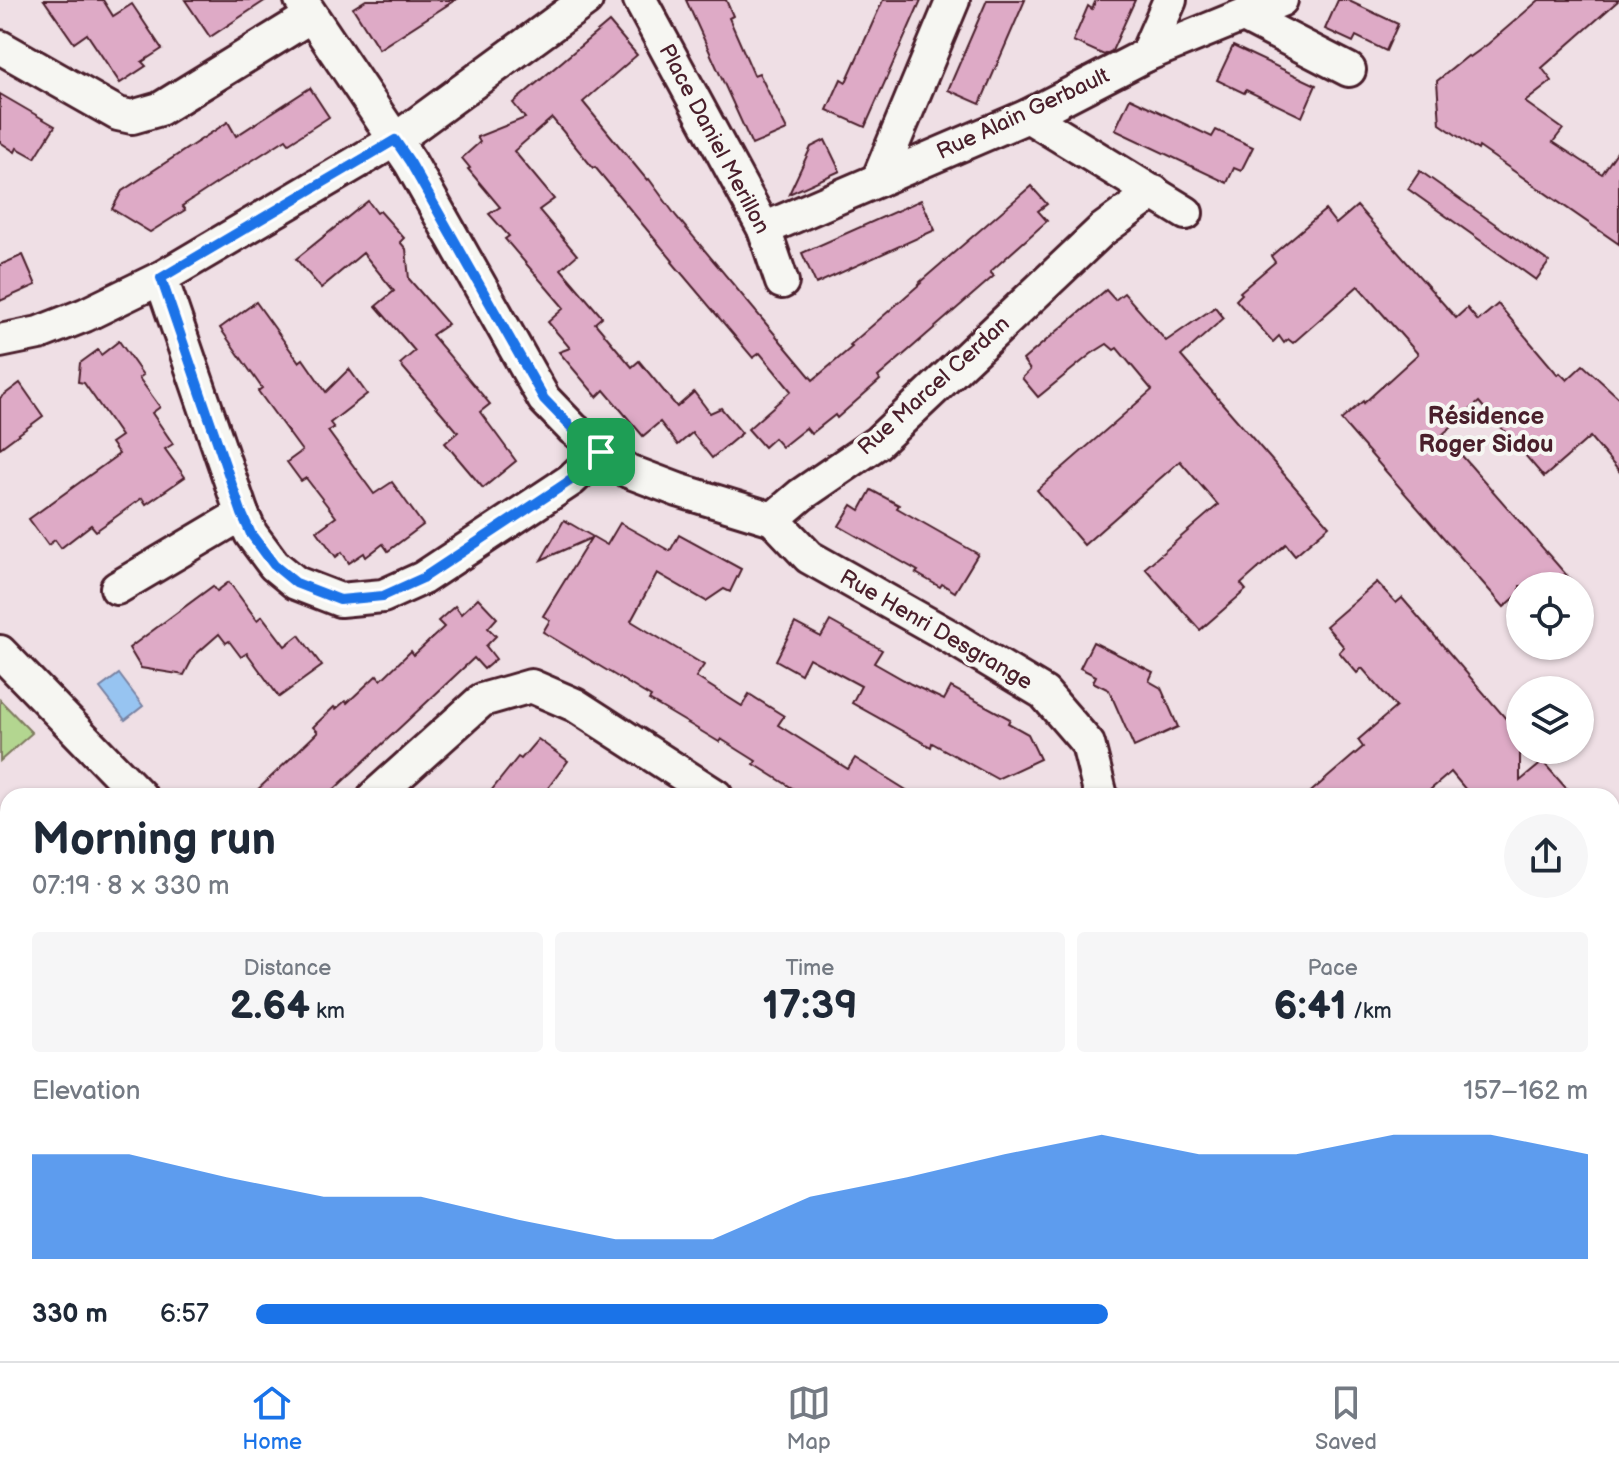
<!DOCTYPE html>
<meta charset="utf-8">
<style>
body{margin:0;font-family:"Balsamiq Sans",sans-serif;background:#f6f6f7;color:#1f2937;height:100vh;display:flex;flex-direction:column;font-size:30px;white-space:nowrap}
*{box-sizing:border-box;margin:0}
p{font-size:26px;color:#747a83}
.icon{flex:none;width:44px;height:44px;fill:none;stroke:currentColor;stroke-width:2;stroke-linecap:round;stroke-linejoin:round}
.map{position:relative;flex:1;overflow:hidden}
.panel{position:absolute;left:0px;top:788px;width:1620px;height:574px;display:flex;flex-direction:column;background:#fff;border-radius:24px 24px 0 0;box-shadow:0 2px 6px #0004}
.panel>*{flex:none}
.tools{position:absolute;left:1506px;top:572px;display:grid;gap:16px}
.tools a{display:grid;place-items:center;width:88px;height:88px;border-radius:50%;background:#fff;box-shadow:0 2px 6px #0004;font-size:40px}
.pin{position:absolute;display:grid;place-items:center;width:68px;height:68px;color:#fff;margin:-34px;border-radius:16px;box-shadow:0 4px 12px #0006}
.round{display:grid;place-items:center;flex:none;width:84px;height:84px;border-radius:42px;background:#f6f6f7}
.summary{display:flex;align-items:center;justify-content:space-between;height:136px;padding:0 32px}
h1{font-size:44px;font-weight:800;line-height:60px}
.figures{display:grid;grid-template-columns:repeat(3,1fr);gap:12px;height:136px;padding:8px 32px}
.figures div{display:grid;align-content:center;border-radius:8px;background:#f6f6f7;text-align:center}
.figures b{font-size:40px;font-weight:800}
.figures small{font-size:22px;font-weight:400}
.figures p{font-size:22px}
.chart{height:224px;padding:16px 32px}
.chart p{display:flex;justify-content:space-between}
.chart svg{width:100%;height:144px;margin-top:8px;fill:#1a73e8;opacity:.7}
ul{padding:0 32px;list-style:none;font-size:26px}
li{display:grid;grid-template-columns:128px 96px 1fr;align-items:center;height:60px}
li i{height:20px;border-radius:10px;background:#1a73e8}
.tabs{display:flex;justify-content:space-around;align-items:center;height:112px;border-top:2px solid #e0e1e3;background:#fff;font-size:22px;color:#747a83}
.tabs a{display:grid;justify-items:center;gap:4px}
.tabs .active{color:#1a73e8}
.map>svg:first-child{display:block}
.green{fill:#b3d690;stroke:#7e7a5e;stroke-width:2}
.water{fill:#97c4f1;stroke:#7882a2;stroke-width:2}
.building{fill:#deaac6;stroke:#4a1f2b;stroke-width:2}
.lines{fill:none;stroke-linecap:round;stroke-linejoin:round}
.minor-casing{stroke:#4a1f2b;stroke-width:38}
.minor{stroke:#f6f6f2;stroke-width:32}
.route-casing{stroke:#fff;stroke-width:16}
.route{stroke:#1a73e8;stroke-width:10}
.labels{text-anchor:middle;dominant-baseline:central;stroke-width:8;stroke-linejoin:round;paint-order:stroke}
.street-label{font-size:22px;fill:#4a1f2b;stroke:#f6f6f2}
.neighbourhood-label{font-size:24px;font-weight:bold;fill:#4a1f2b;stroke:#f6f6f2}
</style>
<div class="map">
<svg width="1619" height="1361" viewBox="0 0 1619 1361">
<rect width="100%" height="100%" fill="#efdfe5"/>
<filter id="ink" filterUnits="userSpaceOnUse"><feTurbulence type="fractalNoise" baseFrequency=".0125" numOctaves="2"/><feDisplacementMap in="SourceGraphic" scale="16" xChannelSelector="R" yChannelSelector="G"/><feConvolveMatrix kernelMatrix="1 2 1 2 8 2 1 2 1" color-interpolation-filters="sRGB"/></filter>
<g filter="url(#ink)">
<g class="green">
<path d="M0,700L32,733L0,761Z"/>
<path d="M1612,1278L1619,1279V1361H1202L1203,1354H1612Z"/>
</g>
<path class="water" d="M119,674L143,706L125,720L100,688Z"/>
<g class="building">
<path d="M44,0H103L113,16L132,4L162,49L142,62L146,66L120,83L87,34L74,43Z"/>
<path d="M185,0H266L210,37Z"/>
<path d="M366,0H455L379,49L353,8Z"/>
<path d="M686,0H726L733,16L729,18L754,75L759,73L787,130L752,145Z"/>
<path d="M883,0H921L865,127L827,110L841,79L846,82Z"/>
<path d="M987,0H1025L980,104L948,90Z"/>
<path d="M1096,0H1135L1112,51L1104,55L1073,41L1088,6L1092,9Z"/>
<path d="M1338,0H1347L1398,24L1386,51L1356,36L1353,42L1325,29Z"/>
<path d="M1539,0H1619L1542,68L1552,81L1525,102L1563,129L1553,142L1602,174L1619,149V244L1479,147L1478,150L1440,124L1437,81L1468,56L1470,57L1488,44Z"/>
<path d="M609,22L637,55L583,102L647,180L649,179L676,216L813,380L852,347L850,345L921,283L920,282L1031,186L1047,204L1038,211L1047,221L990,272L994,276L878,377L880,380L837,418L835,415L811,434L806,428L782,447L774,438L764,447L748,429L791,391L760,353L753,358L672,262L673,261L595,167L593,168L552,118L514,151L554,199L539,210L577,255L561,269L602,317L595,323L632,367L639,361L677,407L694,392L710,413L721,408L742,433L712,458L692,433L678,445L660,422L643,436L604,390L597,397L559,352L570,348L548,322L564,308L505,239L509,236L489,214L500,207L468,169L470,168L462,158L480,142L477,137L525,118L513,103Z"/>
<path d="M1233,46L1316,85L1302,117L1246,90L1244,93L1217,80Z"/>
<path d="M310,88L329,117L289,143L286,139L217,183L182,206L185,210L150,232L112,209L122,191L228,122L236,136Z"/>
<path d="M0,94L55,126L35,158L17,148L15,152L0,142Z"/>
<path d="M1130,98L1212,137L1216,130L1253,147L1241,171L1234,168L1227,183L1115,130Z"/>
<path d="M825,140L840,171L789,194L811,147Z"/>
<path d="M1420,171L1549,262L1536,280L1408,189Z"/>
<path d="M921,200L935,230L816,284L802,253Z"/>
<path d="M368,201L377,213L380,211L404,238L400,242L406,249L409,279L448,324L432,335L490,404L480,412L516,461L483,488L445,443L458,432L400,364L415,351L376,306L394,291L363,253L321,288L296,259Z"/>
<path d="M1357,206L1456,318L1467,308L1478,321L1498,304L1558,375L1560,373L1567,380L1583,365L1619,398V471L1590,437L1544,477L1479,402L1443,434L1576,586H1520V593L1504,607L1341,420L1363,401L1364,403L1418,354L1358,286L1293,343L1288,339L1284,343L1279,336L1273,342L1236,300L1242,294L1240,292L1275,262L1271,256L1325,210L1336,224Z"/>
<path d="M23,255L36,285L0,301V265Z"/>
<path d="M1106,290L1115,300L1124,293L1166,341L1215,307L1224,318L1181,356L1329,526L1295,555L1286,544L1241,584L1246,590L1200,630L1145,568L1218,505L1180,461L1084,545L1037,490L1152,390L1117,348L1114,350L1107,344L1091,354L1038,397L1022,378L1030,370L1023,360Z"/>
<path d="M256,302L299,362L303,359L326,392L349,369L367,394L330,423L334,428L328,431L374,494L392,482L423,525L388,551L383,544L366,557L364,553L349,563L342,552L336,557L317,531L336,517L306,478L301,481L287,462L302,451L258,391L262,388L220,328Z"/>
<path d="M119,341L143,375L139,378L160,407L152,413L173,444L165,449L185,477L146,504L142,498L96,531L91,525L61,548L55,540L48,545L29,519L119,454L111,443L121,436L84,383L78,382L80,363L98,350L101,355Z"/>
<path d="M20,383L43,416L0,448V398Z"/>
<path d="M871,490L899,505L897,508L978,554L955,592L942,584L940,587L916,573L918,571L839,526L852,505L860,510Z"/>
<path d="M564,520L607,545L620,523L670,551L679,535L741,569L730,592L724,589L706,601L657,573L631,621L704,665L696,677L742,706L749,694L784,716L778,725L848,769L855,758L916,796H805L754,764L756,761L721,739L719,742L696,728L649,700L651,697L543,632L550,620L543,616L591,538L541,560Z"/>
<path d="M229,582L257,620L262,616L285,646L299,635L322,666L279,697L247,653L241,657L229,641L226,643L219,634L194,656L184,675L141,668L129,648L213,586L217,591Z"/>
<path d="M1377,582L1396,603L1402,598L1520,735V781L1543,762L1573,796H1471L1451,772L1423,796H1306L1363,747L1358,740L1396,707L1362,668L1357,673L1339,652L1344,647L1326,626Z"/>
<path d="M478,598L497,618L488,628L496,636L486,646L496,659L484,669L474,658L327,796H251L318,732L313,727L334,707L336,709L345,701L347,703L377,675L381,680L411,651L414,655L444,627L438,621L455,606L461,614Z"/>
<path d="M830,621L882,650L874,663L911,684L944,700L951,687L1010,719L1008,723L1028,734L1040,759L997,779L932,743L931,747L852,703L861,686L809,658L801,674L776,660L795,623L821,637Z"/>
<path d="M1093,642L1153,672L1149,681L1161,688L1178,727L1134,747L1109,690L1093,682L1096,676L1080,668Z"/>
<path d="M538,739L568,761L542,796H487L518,757L521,759Z"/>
</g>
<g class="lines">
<g class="minor-casing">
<g id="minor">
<path d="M301,0L410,162L544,399L573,429L628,471L678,490L773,519L801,495L877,443L1102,230L1154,192"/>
<path d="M640,0L764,229L782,282"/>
<path d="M1244,16L1349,70"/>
<path d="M0,47L118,114L132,117L160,109L311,16"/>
<path d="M1146,55L1170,0"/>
<path d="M1028,116L1186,213"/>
<path d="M878,180L953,0"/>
<path d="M764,229L1028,116L1146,55L1281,0"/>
<path d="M161,278L242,514L251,534L274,565L296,583L340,600L383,596L423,578L571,480L601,452"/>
<path d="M0,341L39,333L85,315L161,278L395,140L586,0"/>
<path d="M773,519L809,557L949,636L1044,693L1088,744L1101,796"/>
<path d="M117,588L242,514"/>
<path d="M0,652L140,796"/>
<path d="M375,796L482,700L531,686L575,705L716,796"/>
<path d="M1612,1158L1619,1162"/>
<path d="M358,1354L359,1361"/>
<path d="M756,1361L757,1354"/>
<path d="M1049,1361V1354"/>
</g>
</g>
<use href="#minor" class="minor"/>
</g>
</g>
<g class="lines" filter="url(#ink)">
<g class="route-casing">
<path id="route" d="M395,140L410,162L544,399L573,429L601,452L571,480L423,578L383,596L340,600L296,583L274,565L251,534L242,514L161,278Z"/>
</g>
<use href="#route" class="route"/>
</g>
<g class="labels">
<g class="street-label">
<text transform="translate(1023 114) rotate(-25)">Rue Alain Gerbault</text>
<text transform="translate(714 139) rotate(62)">Place Daniel Merillon</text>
<text transform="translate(934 386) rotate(-42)">Rue Marcel Cerdan</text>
<text transform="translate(936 630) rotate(30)">Rue Henri Desgrange</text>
</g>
<g class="neighbourhood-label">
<text x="1486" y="416">Résidence<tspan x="1486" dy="28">Roger Sidou</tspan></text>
</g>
</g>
</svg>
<div class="tools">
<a><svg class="icon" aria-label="locate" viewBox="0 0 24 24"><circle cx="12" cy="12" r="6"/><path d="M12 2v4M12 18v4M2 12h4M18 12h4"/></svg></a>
<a><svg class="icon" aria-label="layers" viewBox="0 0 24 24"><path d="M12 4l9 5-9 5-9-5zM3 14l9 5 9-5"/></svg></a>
</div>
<div class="pin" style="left:601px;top:452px;background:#1e9e55"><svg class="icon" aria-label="arrive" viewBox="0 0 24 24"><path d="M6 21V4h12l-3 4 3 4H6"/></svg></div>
<section class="panel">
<div class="summary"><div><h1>Morning run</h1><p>07:19 · 8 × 330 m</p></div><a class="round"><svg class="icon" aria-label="share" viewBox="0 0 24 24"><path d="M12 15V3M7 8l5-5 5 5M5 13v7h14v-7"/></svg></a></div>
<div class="figures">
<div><p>Distance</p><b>2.64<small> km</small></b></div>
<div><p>Time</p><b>17:39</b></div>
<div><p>Pace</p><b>6:41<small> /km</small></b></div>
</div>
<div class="chart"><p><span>Elevation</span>157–162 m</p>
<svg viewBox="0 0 160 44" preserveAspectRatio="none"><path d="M0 44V12L10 12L20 19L30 25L40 25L50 32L60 38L70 38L80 25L90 19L100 12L110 6L120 12L130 12L140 6L150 6L160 12V44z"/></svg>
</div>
<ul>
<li><b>330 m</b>6:57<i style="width:64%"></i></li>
</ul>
</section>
</div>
<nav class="tabs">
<a class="active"><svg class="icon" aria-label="home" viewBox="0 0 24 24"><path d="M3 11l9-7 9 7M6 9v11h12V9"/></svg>Home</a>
<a><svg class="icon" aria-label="map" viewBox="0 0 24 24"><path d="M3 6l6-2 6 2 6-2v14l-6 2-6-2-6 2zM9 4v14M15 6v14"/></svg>Map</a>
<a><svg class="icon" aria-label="saved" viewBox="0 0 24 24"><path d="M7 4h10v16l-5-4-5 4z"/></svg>Saved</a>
</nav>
